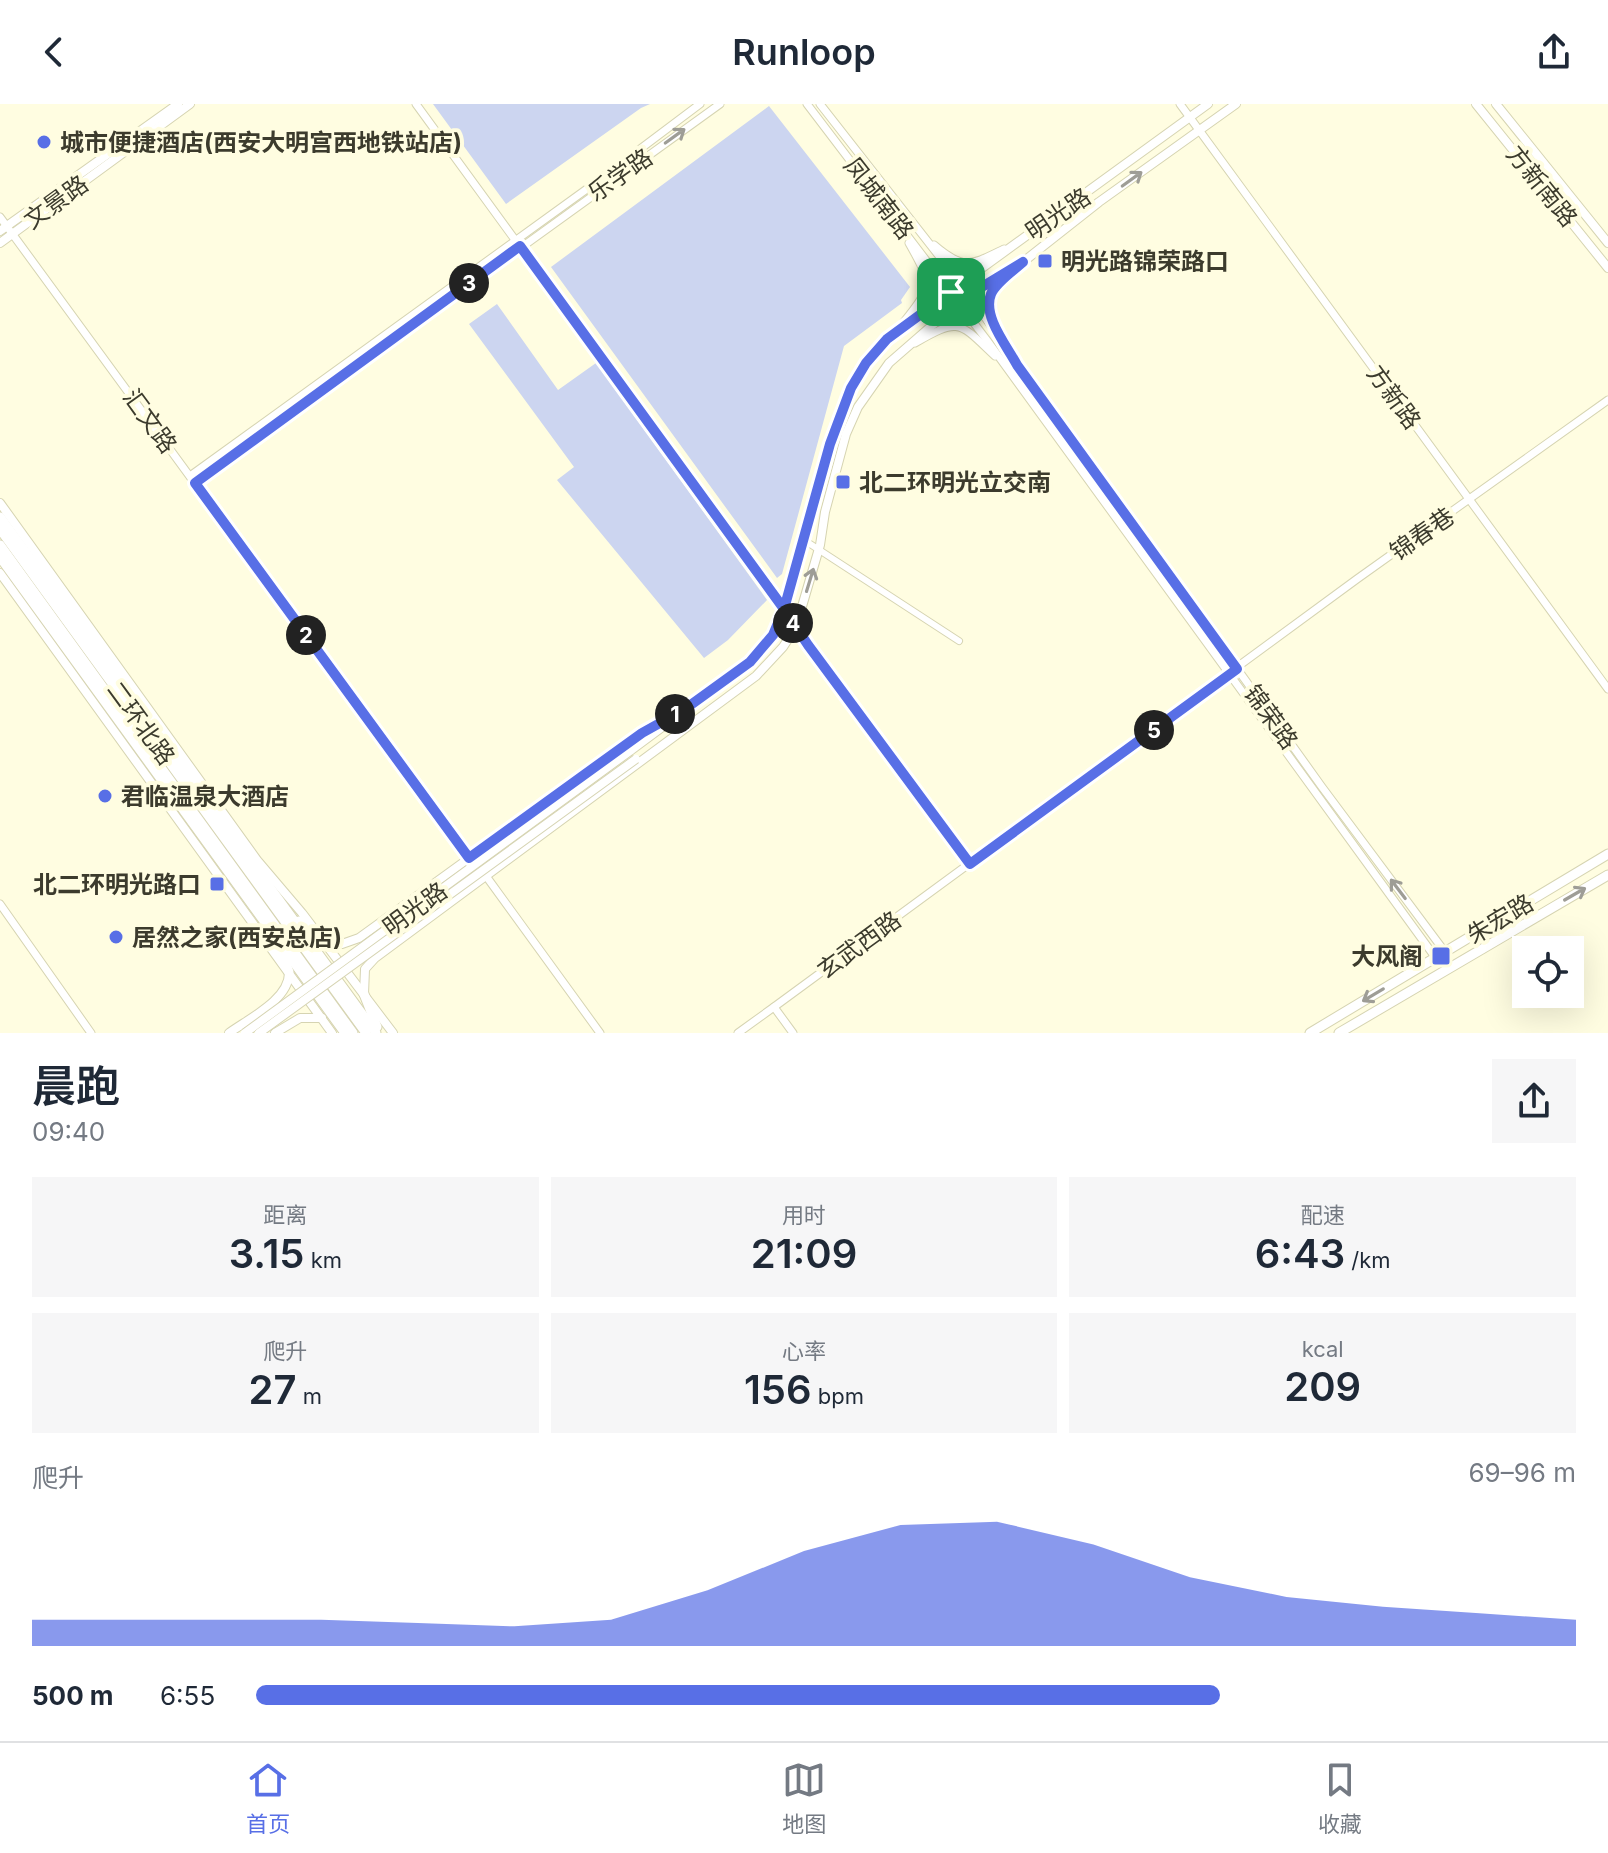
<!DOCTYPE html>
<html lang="zh">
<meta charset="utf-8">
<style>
body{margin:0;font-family:Inter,"Noto Sans SC",sans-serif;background:#f6f6f7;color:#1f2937;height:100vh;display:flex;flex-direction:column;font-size:30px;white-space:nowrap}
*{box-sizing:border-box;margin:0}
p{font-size:26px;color:#747a83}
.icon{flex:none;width:44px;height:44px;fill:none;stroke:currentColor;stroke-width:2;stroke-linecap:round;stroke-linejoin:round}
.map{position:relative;height:929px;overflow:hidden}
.side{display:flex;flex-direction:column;background:#fff;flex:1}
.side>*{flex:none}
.controls{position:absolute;left:1512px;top:832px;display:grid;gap:16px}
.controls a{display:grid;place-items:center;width:72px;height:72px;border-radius:0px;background:#fff;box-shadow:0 8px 32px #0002;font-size:40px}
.pin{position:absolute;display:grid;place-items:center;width:68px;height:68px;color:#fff;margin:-34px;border-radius:16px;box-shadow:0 4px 12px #0006}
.km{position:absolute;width:40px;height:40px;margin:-20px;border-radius:50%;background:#222;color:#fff;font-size:22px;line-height:40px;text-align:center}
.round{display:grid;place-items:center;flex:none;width:84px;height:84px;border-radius:0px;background:#f6f6f7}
.headline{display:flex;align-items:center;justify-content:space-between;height:136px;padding:0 32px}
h1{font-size:44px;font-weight:600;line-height:60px}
.figures{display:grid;grid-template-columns:repeat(3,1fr);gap:12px;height:136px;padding:8px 32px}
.figures div{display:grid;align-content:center;border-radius:0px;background:#f6f6f7;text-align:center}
.figures b{font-size:40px;font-weight:600}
.figures small{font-size:22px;font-weight:400}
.figures p{font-size:22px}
.chart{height:224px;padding:16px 32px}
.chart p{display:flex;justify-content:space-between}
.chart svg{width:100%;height:144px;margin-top:8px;fill:#586fe6;opacity:.7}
ul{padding:0 32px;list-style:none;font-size:26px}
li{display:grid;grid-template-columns:128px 96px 1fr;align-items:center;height:60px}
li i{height:20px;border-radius:10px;background:#586fe6}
header{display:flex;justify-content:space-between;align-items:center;height:104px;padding:0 32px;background:#fff;font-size:36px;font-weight:600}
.dock{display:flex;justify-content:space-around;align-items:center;height:112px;border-top:2px solid #e0e1e3;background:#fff;font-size:22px;color:#747a83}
.dock a{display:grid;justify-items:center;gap:4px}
.dock .on{color:#586fe6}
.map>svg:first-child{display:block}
.green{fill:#ccd5f0}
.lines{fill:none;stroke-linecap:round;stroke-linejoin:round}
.minor-casing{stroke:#d6d4b2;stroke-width:8}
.tertiary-casing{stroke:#d6d4b2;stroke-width:9}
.secondary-casing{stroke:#d6d4b2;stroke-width:10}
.primary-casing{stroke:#d6d4b2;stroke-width:11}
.trunk-casing{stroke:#d6d4b2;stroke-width:11}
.minor{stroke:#fff;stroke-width:6}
.tertiary{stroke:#fff;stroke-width:7}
.secondary{stroke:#fff;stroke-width:8}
.primary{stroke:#fff;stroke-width:9}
.trunk{stroke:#fff;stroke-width:9}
.secondary-bridge-casing{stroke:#d6d4b2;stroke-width:10;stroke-linecap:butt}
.secondary-bridge{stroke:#fff;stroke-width:8}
.oneway{stroke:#9e9d96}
.route-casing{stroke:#fff;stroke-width:16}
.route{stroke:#586fe6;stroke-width:10}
.poi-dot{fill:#586fe6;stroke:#fffde1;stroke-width:3}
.labels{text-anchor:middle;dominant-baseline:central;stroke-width:8;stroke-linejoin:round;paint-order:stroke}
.poi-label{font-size:24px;font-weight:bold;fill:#3c3b2d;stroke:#fffde1;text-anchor:start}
.street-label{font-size:24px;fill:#3c3b2d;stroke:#fffde1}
</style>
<header><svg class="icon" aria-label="back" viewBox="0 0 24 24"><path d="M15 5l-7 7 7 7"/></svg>Runloop<svg class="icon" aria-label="share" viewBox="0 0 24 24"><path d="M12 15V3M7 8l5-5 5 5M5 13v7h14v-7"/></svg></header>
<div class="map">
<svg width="1608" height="929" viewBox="0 0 1608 929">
<rect width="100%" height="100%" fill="#fffde1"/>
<g class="green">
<path d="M433,0H650L641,4L506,100Z"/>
<path d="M769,2L910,183L901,196L902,199L844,242L782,470L777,474L551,163Z"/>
<path d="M497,200L558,286L596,259L767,496L728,536L704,554L557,376L574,363L469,220Z"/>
</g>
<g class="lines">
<g class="minor-casing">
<path id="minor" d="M804,436L959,537"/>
</g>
<g class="tertiary-casing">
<g id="tertiary">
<path d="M416,0L970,760"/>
<path d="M807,0L986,235L1435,853"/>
<path d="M820,0L961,180L1322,683L1445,848"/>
<path d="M1180,0L1608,585"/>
<path d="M0,113L469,754"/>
<path d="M934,141C964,167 971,161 1004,145"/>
<path d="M903,219C933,182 932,180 909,139"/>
<path d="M1002,234C984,199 986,193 1014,167"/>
<path d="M915,239C960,213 959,218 995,252"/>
<path d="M190,372L591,82L700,0"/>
<path d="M195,379L720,0"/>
<path d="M486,772L600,929"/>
<path d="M0,800L91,929"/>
<path d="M738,929L774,903"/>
<path d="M793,929L774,903L1357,475L1608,296"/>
</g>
</g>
<g class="secondary-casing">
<g id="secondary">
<path d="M1476,0L1608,164"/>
<path d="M1496,0L1608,139"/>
<path d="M0,127L178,0"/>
<path d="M0,139L190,0"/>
<path d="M0,399L257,756L302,809L393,929"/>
<path d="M0,469L332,929"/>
<path d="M630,647L750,558L773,531L784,505C794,471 803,438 813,405C831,336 844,275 898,225L1208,0"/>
<path d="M325,837L342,840L359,834L642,629L660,619"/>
<path d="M364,890L365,865L375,854L756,572L783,543L796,523L820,441L825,408L846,330L858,303L889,259L959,198L1023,158L1099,98L1236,0"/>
<path d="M229,929C248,915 289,896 289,869"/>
<path d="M275,929L300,914H322"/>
</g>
</g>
<g class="primary-casing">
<g id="primary">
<path d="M1310,929L1608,750"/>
<path d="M1339,929L1608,771"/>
</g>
</g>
<g class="trunk-casing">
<g id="trunk">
<path d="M0,413L376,929"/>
<path d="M0,425L366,929"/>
<path d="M0,441L353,929"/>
<path d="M0,453L345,929"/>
<path d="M299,817L321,835"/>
<path d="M281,848L289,868"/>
<path d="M364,890L377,923"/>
</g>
</g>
<use href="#minor" class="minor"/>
<use href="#tertiary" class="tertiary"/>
<use href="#secondary" class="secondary"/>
<use href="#primary" class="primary"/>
<use href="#trunk" class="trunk"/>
<g class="secondary-bridge-casing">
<g id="secondary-bridge">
<path d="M245,929L630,647"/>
<path d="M259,929L636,655"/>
</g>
</g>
<use href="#secondary-bridge" class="secondary-bridge"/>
</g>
<defs><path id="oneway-shaft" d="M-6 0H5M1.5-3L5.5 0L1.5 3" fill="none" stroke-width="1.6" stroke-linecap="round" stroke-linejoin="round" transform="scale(2)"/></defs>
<g class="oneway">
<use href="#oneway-shaft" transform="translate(675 32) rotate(-36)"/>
<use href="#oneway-shaft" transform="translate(1132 75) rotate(-36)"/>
<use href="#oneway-shaft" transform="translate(810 476) rotate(-73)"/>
<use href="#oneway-shaft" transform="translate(1398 785) rotate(-127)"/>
<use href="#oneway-shaft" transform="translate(1575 790) rotate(-30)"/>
<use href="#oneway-shaft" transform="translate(1373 891) rotate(149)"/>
</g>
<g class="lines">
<g class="route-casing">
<path id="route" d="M951,188L887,235L866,259L851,284L830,340L784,505L773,531L750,558L685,605L642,629L469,754L195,379L520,142L784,505L808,541L970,760L1237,565L1017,261C1007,242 982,212 991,190C996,178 1013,167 1023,158L967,192L961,180L951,188"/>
</g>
<use href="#route" class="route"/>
</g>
<g class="poi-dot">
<circle cx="44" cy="38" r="8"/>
<rect x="1037" y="149" width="16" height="16" rx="4"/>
<rect x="835" y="370" width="16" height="16" rx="4"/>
<circle cx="105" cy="692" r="8"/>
<rect x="209" y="772" width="16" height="16" rx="4"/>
<circle cx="116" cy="833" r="8"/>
<rect x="1431" y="842" width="20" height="20" rx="4"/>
</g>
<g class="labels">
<g class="poi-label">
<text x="60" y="38">城市便捷酒店(西安大明宫西地铁站店)</text>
<text x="1061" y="157">明光路锦荣路口</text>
<text x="859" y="378">北二环明光立交南</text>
<text x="121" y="692">君临温泉大酒店</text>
<text x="201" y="780" text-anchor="end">北二环明光路口</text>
<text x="132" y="833">居然之家(西安总店)</text>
<text x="1423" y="852" text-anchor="end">大风阁</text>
</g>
<g class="street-label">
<text transform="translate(620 71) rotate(-35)">乐学路</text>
<text transform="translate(1542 82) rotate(51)">方新南路</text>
<text transform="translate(879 94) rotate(52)">凤城南路</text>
<text transform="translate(56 98) rotate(-36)">文景路</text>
<text transform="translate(1058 110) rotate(-34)">明光路</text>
<text transform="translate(1394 293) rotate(54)">方新路</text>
<text transform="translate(150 317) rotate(54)">汇文路</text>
<text transform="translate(1422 430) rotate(-35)">锦春巷</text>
<text transform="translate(1271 613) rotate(54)">锦荣路</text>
<text transform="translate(141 619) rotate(54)">二环北路</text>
<text transform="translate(415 805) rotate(-36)">明光路</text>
<text transform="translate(1500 815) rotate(-31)">朱宏路</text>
<text transform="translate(859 841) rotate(-36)">玄武西路</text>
</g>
</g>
</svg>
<div class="controls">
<a><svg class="icon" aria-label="locate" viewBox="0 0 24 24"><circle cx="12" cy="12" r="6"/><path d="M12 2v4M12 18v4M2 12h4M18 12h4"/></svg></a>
</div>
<div class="pin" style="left:951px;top:188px;background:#1e9e55"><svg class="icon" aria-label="arrive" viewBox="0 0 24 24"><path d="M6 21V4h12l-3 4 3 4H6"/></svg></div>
<b class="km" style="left:675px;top:610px">1</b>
<b class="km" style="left:306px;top:531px">2</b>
<b class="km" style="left:469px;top:179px">3</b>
<b class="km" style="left:793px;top:519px">4</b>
<b class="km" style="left:1154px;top:626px">5</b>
</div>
<section class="side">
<div class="headline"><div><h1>晨跑</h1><p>09:40</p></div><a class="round"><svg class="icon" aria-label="share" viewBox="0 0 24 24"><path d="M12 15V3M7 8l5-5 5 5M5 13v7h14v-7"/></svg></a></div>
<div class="figures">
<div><p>距离</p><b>3.15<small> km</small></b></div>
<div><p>用时</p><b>21:09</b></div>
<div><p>配速</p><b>6:43<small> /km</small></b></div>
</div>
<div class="figures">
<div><p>爬升</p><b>27<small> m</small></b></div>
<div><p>心率</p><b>156<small> bpm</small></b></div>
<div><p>kcal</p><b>209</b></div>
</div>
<div class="chart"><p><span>爬升</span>69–96 m</p>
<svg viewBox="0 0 160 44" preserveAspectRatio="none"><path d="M0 44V36L10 36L20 36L30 36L40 37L50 38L60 36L70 27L80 15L90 7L100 6L110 13L120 23L130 29L140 32L150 34L160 36V44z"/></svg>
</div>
<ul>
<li><b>500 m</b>6:55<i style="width:73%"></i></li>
</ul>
</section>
<nav class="dock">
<a class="on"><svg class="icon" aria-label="home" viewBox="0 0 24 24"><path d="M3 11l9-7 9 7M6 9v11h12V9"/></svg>首页</a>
<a><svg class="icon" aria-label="map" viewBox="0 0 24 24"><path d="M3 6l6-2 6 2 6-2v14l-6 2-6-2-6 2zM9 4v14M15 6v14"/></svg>地图</a>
<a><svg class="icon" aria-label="saved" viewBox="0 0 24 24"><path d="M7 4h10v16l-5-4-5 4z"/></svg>收藏</a>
</nav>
